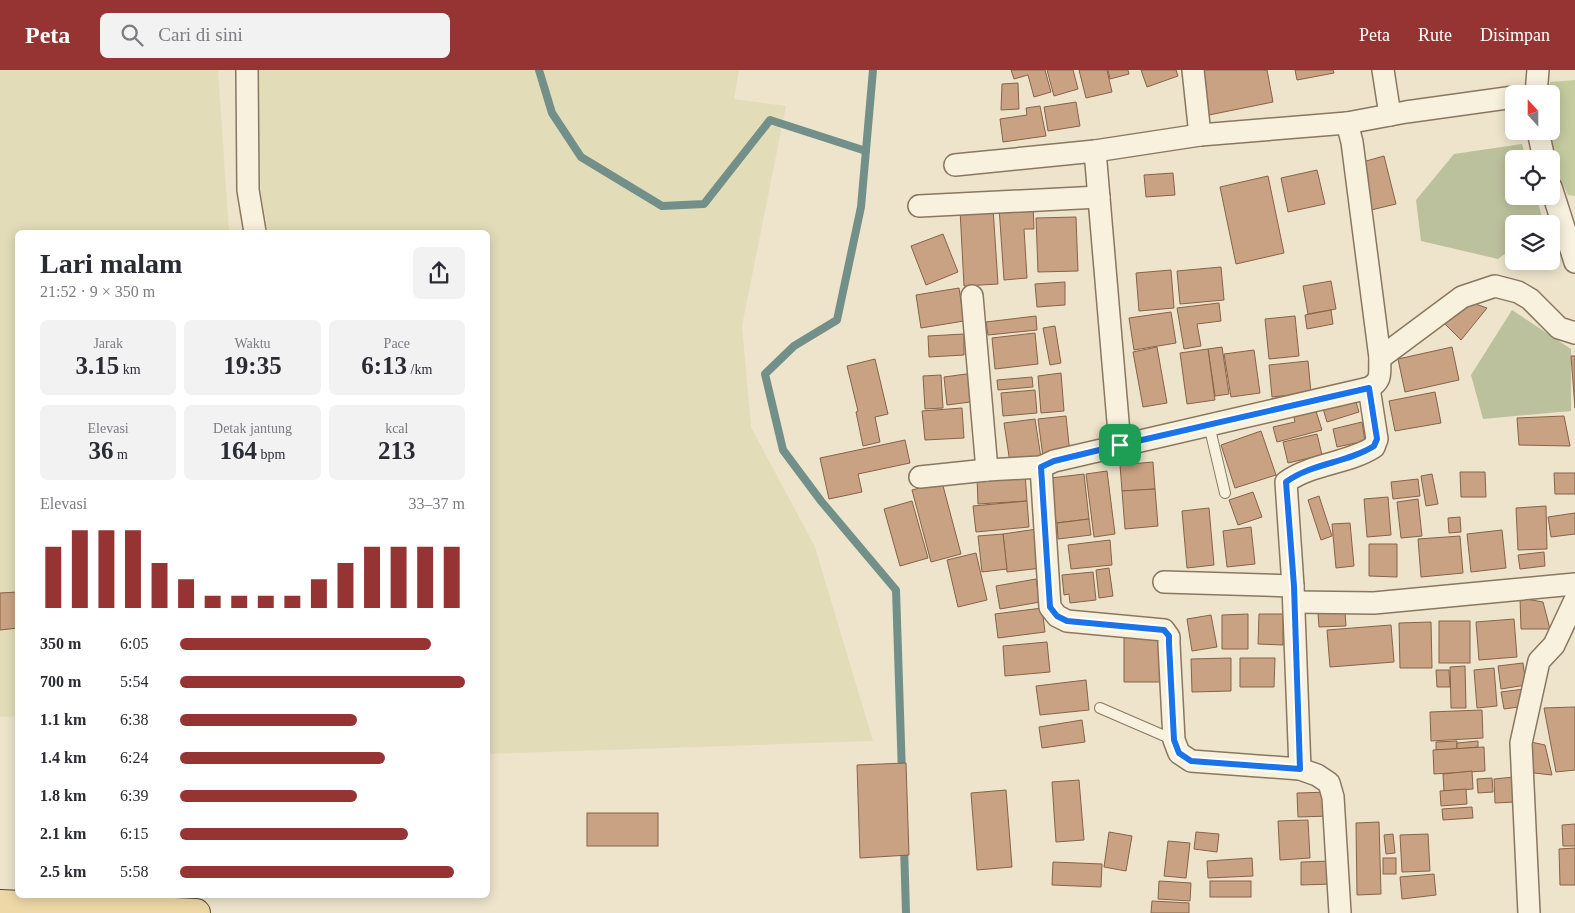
<!DOCTYPE html>
<html lang="id">
<meta charset="utf-8">
<style>
body{margin:0;font-family:Georgia,serif;background:#f2f2f3;color:#2b2b33;height:100vh;display:flex;flex-direction:column;font-size:19px;white-space:nowrap}
*{box-sizing:border-box;margin:0}
p{font-size:16px;color:#7c7c81}
.icon{flex:none;width:28px;height:28px;fill:none;stroke:currentColor;stroke-width:2;stroke-linecap:round;stroke-linejoin:round}
.map{position:relative;flex:1;overflow:hidden}
.side{position:absolute;left:15px;top:160px;width:475px;height:668px;display:flex;flex-direction:column;background:#fff;border-radius:8px;box-shadow:0 2px 12px #0003}
.side>*{flex:none}
.needle{width:32px;rotate:339deg}
.tools{position:absolute;left:1505px;top:15px;display:grid;gap:10px}
.tools a{display:grid;place-items:center;width:55px;height:55px;border-radius:8px;background:#fff;box-shadow:0 2px 12px #0003;font-size:25px}
.pin{position:absolute;display:grid;place-items:center;width:42px;height:42px;color:#fff;margin:-21px;border-radius:10px;box-shadow:0 2px 8px #0006}
.round{display:grid;place-items:center;flex:none;width:52px;height:52px;border-radius:8px;background:#f2f2f3}
.overview{display:flex;align-items:center;justify-content:space-between;height:85px;padding:0 25px}
h1{font-size:28px;font-weight:800;line-height:38px}
.stats{display:grid;grid-template-columns:repeat(3,1fr);gap:8px;height:85px;padding:5px 25px}
.stats div{display:grid;align-content:center;border-radius:8px;background:#f2f2f3;text-align:center}
.stats b{font-size:25px;font-weight:800}
.stats small{font-size:14px;font-weight:400}
.stats p{font-size:14px}
.chart{height:140px;padding:10px 25px}
.chart p{display:flex;justify-content:space-between}
.chart svg{width:100%;height:90px;margin-top:5px;stroke:#953433;stroke-width:6}
ul{padding:0 25px;list-style:none;font-size:16px}
li{display:grid;grid-template-columns:80px 60px 1fr;align-items:center;height:38px}
li i{height:12px;border-radius:6px;background:#953433}
header{display:flex;align-items:center;gap:30px;box-sizing:border-box;height:70px;padding:0 25px;background:#953433;color:#fff}
header strong{font-size:24px}
nav{display:flex;gap:28px;margin-inline-start:auto;font-size:18px}
.search{width:350px;height:45px;background:#f2f2f3;display:flex;align-items:center;gap:12px;box-sizing:border-box;padding:0 18px;border-radius:8px;color:#7c7c81;font-size:19px}
.map>svg:first-child{display:block}
.farmland{fill:#e2ddb8}
.green{fill:#c5cb9f}
.cemetery{fill:#bcc19d}
.lines{fill:none;stroke-linecap:round;stroke-linejoin:round}
.stream{stroke:#729089;stroke-width:8}
.building{fill:#c9a283;stroke:#876247}
.service-casing{stroke:#897760;stroke-width:12}
.minor-casing{stroke:#897760;stroke-width:24}
.primary-casing{stroke:#584533;stroke-width:30}
.service{stroke:#f8f1de;stroke-width:10}
.minor{stroke:#f8f1de;stroke-width:21}
.primary{stroke:#edd8a6;stroke-width:28}
.route-casing{stroke:#fff;stroke-width:10}
.route{stroke:#1a73e8;stroke-width:6}
</style>
<header>
<strong>Peta</strong>
<div class="search"><svg class="icon" aria-label="search" viewBox="0 0 24 24"><circle cx="10" cy="10" r="6"/><path d="M15 15l6 6"/></svg>Cari di sini</div>
<nav><a>Peta</a><a>Rute</a><a>Disimpan</a></nav>
</header>
<div class="map">
<svg width="1575" height="843" viewBox="0 0 1575 843">
<rect width="100%" height="100%" fill="#ede4cb"/>
<g class="farmland">
<path d="M0,0H218L229,162H18L17,654L16,646L0,647Z"/>
<path d="M256,0H739L734,29L786,36L742,256L751,357L815,477L873,671L488,684V162H268L260,117Z"/>
</g>
<path class="green" d="M1575,10V126L1568,125L1554,94L1547,61H1551V24H1548L1550,12Z"/>
<g class="cemetery">
<path d="M1522,74L1526,89H1514V126H1536L1544,154H1514V177L1498,189L1421,171L1416,130L1454,84Z"/>
<path d="M1512,240L1571,279V341L1483,349L1471,305Z"/>
</g>
<g class="lines">
<g class="stream">
<path d="M539,0L552,43L581,87L662,136L704,134L770,50L866,81"/>
<path d="M873,0L861,137L837,250L794,276L765,304L783,380L821,431L896,520L902,704"/>
<path d="M904,775L906,843"/>
</g>
</g>
<g class="building">
<path d="M1011,0H1045L1051,22L1034,27L1028,5L1014,9Z"/>
<path d="M1047,0H1073L1078,19L1054,26Z"/>
<path d="M1079,0H1107L1112,22L1086,28Z"/>
<path d="M1108,0H1128L1129,4L1110,9Z"/>
<path d="M1141,0H1176L1178,6L1147,17Z"/>
<path d="M1200,0H1267L1273,32L1209,45Z"/>
<path d="M1295,0H1333L1334,3L1297,10Z"/>
<path d="M1018,13L1019,39L1001,40L1002,14Z"/>
<path d="M1076,32L1080,56L1048,61L1044,37Z"/>
<path d="M1040,36L1046,66L1003,72L1000,49L1027,45L1026,38Z"/>
<path d="M1384,86L1396,134L1371,140L1359,93Z"/>
<path d="M1317,100L1325,134L1288,142L1281,108Z"/>
<path d="M1173,103L1175,125L1146,127L1144,105Z"/>
<path d="M1268,106L1284,183L1236,194L1220,117Z"/>
<path d="M1033,135L1034,159H1024L1027,208L1004,210L999,137Z"/>
<path d="M993,138L998,214L964,216L960,140Z"/>
<path d="M1076,147L1078,201L1038,202L1036,148Z"/>
<path d="M1554,159L1563,181L1551,185V160Z"/>
<path d="M943,164L958,202L926,215L911,176Z"/>
<path d="M1221,197L1224,230L1180,234L1177,201Z"/>
<path d="M1171,200L1174,238L1139,241L1136,203Z"/>
<path d="M1331,211L1336,239L1308,244L1303,216Z"/>
<path d="M1065,212V235L1037,237L1035,214Z"/>
<path d="M959,218L964,251L921,258L916,225Z"/>
<path d="M1467,231L1487,238L1461,270L1445,254Z"/>
<path d="M1219,233L1221,251L1197,254L1201,276L1184,279L1177,238Z"/>
<path d="M1331,240L1333,254L1307,259L1305,245Z"/>
<path d="M1171,242L1176,273L1134,280L1129,248Z"/>
<path d="M1036,246L1037,260L988,265L986,252Z"/>
<path d="M1295,246L1299,286L1269,289L1265,249Z"/>
<path d="M1055,256L1061,293L1050,295L1043,258Z"/>
<path d="M1035,263L1038,294L995,299L992,268Z"/>
<path d="M964,264V285L929,287L928,266Z"/>
<path d="M1157,277L1167,333L1143,337L1133,282Z"/>
<path d="M1222,277L1229,324L1215,326L1208,279Z"/>
<path d="M1452,277L1459,310L1405,322L1398,289Z"/>
<path d="M1208,279L1215,330L1187,334L1180,283Z"/>
<path d="M1254,280L1260,323L1231,327L1224,284Z"/>
<path d="M1571,286H1575V338Z"/>
<path d="M875,289L888,344L875,347L880,372L863,376L856,342L858,341L847,296Z"/>
<path d="M1308,291L1311,323L1272,327L1269,295Z"/>
<path d="M974,303L978,331L947,335L944,307Z"/>
<path d="M1061,303L1064,341L1041,343L1038,306Z"/>
<path d="M941,305L943,338L925,339L923,306Z"/>
<path d="M1032,307L1033,317L998,320L997,310Z"/>
<path d="M1035,320L1037,343L1003,346L1001,323Z"/>
<path d="M1353,322L1359,342L1327,352L1321,332Z"/>
<path d="M1435,322L1441,353L1395,361L1389,331Z"/>
<path d="M1314,335L1322,360L1277,372L1273,357L1295,352L1292,340Z"/>
<path d="M962,338L964,368L925,370L922,341Z"/>
<path d="M1066,346L1070,384L1043,387L1038,349Z"/>
<path d="M1564,346L1570,376L1519,375L1517,348Z"/>
<path d="M1035,349L1041,388L1010,393L1004,353Z"/>
<path d="M1362,352L1365,371L1337,377L1333,359Z"/>
<path d="M1261,361L1276,405L1235,418L1221,375Z"/>
<path d="M1317,364L1322,385L1288,393L1283,372Z"/>
<path d="M905,370L910,393L858,404L862,422L829,429L820,388Z"/>
<path d="M1153,392L1155,419L1122,421L1120,395Z"/>
<path d="M1107,401L1115,464L1094,467L1086,404Z"/>
<path d="M1460,402H1485L1486,427H1461Z"/>
<path d="M1025,403L1027,431L978,434L977,407Z"/>
<path d="M1554,403H1575V424H1555Z"/>
<path d="M1084,404L1089,449L1056,453L1051,408Z"/>
<path d="M1432,404L1438,434L1426,436L1421,406Z"/>
<path d="M1418,409L1420,426L1393,429L1391,412Z"/>
<path d="M942,412L961,484L931,492L912,420Z"/>
<path d="M1155,419L1158,456L1125,459L1122,421Z"/>
<path d="M1253,422L1262,447L1238,455L1229,430Z"/>
<path d="M1319,426L1332,466L1321,470L1308,430Z"/>
<path d="M1388,427L1391,465L1367,467L1364,429Z"/>
<path d="M1418,429L1422,466L1401,468L1397,432Z"/>
<path d="M912,431L928,488L900,496L884,439Z"/>
<path d="M1027,431L1029,457L976,462L973,436Z"/>
<path d="M1546,436L1547,479L1518,480L1516,438Z"/>
<path d="M1209,438L1214,495L1187,498L1182,441Z"/>
<path d="M1575,443V464L1551,467L1548,447Z"/>
<path d="M1460,447L1461,462L1449,463L1448,448Z"/>
<path d="M1089,449L1091,465L1058,469L1057,453Z"/>
<path d="M1350,453L1354,496L1336,498L1332,454Z"/>
<path d="M1251,457L1255,494L1227,497L1223,461Z"/>
<path d="M1037,459L1042,498L1007,502L1003,464Z"/>
<path d="M1502,460L1506,498L1471,502L1467,464Z"/>
<path d="M1003,464L1007,499L982,502L978,466Z"/>
<path d="M1460,466L1463,503L1421,507L1418,469Z"/>
<path d="M1110,470L1112,495L1071,499L1068,475Z"/>
<path d="M1369,474H1397V507L1369,506Z"/>
<path d="M1544,482L1545,496L1520,499L1518,485Z"/>
<path d="M976,483L987,530L958,537L947,490Z"/>
<path d="M1109,498L1113,526L1099,528L1096,500Z"/>
<path d="M1093,502L1096,530L1070,533L1069,524L1064,525L1062,505Z"/>
<path d="M1036,509L1040,532L1000,539L996,516Z"/>
<path d="M18,522V558L0,560V523Z"/>
<path d="M1520,528L1543,532L1550,559H1521Z"/>
<path d="M1042,538L1045,562L998,568L995,544Z"/>
<path d="M1345,542L1346,556L1319,557L1318,543Z"/>
<path d="M1248,544V579H1222V545Z"/>
<path d="M1259,544H1283V575L1258,574Z"/>
<path d="M1211,545L1217,577L1192,581L1187,549Z"/>
<path d="M1514,549L1517,587L1479,590L1476,552Z"/>
<rect x="1439" y="551" width="31" height="42"/>
<path d="M1431,552L1432,598H1400L1399,553Z"/>
<path d="M1391,555L1394,592L1330,597L1327,560Z"/>
<path d="M1163,563V612H1124V564Z"/>
<path d="M1047,572L1050,602L1005,606L1003,576Z"/>
<path d="M1231,588V621L1192,622L1191,589Z"/>
<path d="M1240,588H1275L1274,617H1240Z"/>
<path d="M1523,593L1526,615L1501,619L1498,596Z"/>
<path d="M1465,596L1466,638H1451L1450,597Z"/>
<path d="M1494,598L1497,636L1477,638L1474,600Z"/>
<path d="M1436,600H1449L1450,617H1437Z"/>
<path d="M1086,610L1089,640L1040,645L1036,616Z"/>
<path d="M1524,619L1526,636L1504,639L1501,622Z"/>
<path d="M1575,637V700L1556,702L1544,638Z"/>
<path d="M1482,640L1483,668L1431,671L1430,642Z"/>
<path d="M1082,650L1085,672L1042,678L1039,657Z"/>
<path d="M1457,671V679L1436,680V672Z"/>
<path d="M1478,671V677L1457,679V673Z"/>
<path d="M1526,671L1545,675L1552,705L1534,703Z"/>
<path d="M1484,677L1485,701L1434,704L1433,680Z"/>
<path d="M906,693L909,785L860,788L857,695Z"/>
<path d="M1472,701L1473,719L1444,721L1443,704Z"/>
<path d="M1514,707L1515,732L1495,733L1494,709Z"/>
<path d="M1492,708L1493,722L1478,723L1477,709Z"/>
<path d="M1079,710L1084,770L1056,772L1052,712Z"/>
<path d="M1466,719L1467,734L1441,736L1440,721Z"/>
<path d="M1006,720L1012,797L977,800L971,723Z"/>
<path d="M1330,722L1331,746L1298,747L1297,723Z"/>
<path d="M1472,737L1473,748L1443,750L1442,739Z"/>
<rect x="587" y="743" width="71" height="33"/>
<path d="M1308,750L1310,788L1280,790L1278,751Z"/>
<path d="M1379,752L1381,824L1357,825L1356,753Z"/>
<path d="M1575,754V776H1563L1562,755Z"/>
<path d="M1109,762L1132,766L1126,801L1104,797Z"/>
<path d="M1196,762L1219,764L1217,782L1194,779Z"/>
<path d="M1393,764L1395,783L1386,784L1384,765Z"/>
<path d="M1428,764L1430,801L1402,802L1400,765Z"/>
<path d="M1168,771L1190,773L1186,808L1164,806Z"/>
<path d="M1575,778V815H1560L1559,779Z"/>
<path d="M1252,788L1253,806L1208,808L1207,791Z"/>
<rect x="1383" y="788" width="13" height="16"/>
<path d="M1332,791V814L1301,815V792Z"/>
<path d="M1053,792L1102,794L1101,817L1052,815Z"/>
<path d="M1434,804L1436,825L1402,829L1400,807Z"/>
<path d="M1159,811L1191,813L1190,831L1158,829Z"/>
<rect x="1210" y="811" width="41" height="16"/>
<path d="M1152,831L1189,833V843H1151Z"/>
</g>
<g class="lines">
<g class="service-casing">
<g id="service">
<path d="M1209,355L1225,423"/>
<path d="M1100,638L1174,670"/>
</g>
</g>
<g class="minor-casing">
<g id="minor">
<path d="M247,0L248,120L255,162"/>
<path d="M1193,0L1200,65"/>
<path d="M1383,0L1390,45"/>
<path d="M1536,24L1538,0"/>
<path d="M1538,61L1544,89"/>
<path d="M1095,81L1120,375"/>
<path d="M955,95L1095,81L1200,65L1347,53"/>
<path d="M1551,117L1575,192"/>
<path d="M919,136L1099,127"/>
<path d="M972,226L987,400L1041,397"/>
<path d="M1380,288L1462,227L1495,216L1518,222L1530,229L1559,258L1575,263"/>
<path d="M920,407L987,400"/>
<path d="M1164,512L1293,516"/>
<path d="M1294,532L1374,533L1575,514"/>
<path d="M1300,699L1293,516L1286,412C1313,393 1347,394 1374,377L1377,369L1369,318"/>
<path d="M1340,843L1333,727L1329,713L1317,705L1300,699L1191,691L1179,683L1174,670L1169,574V567L1164,560L1067,551L1057,546L1050,537L1041,397L1054,391L1369,318C1383,310 1379,303 1380,288L1352,72L1347,53L1406,42L1514,27"/>
<path d="M1529,843L1521,673L1539,591L1554,575L1575,530"/>
</g>
</g>
<g class="primary-casing">
<path id="primary" d="M0,834L196,843"/>
</g>
<use href="#service" class="service"/>
<use href="#minor" class="minor"/>
<use href="#primary" class="primary"/>
</g>
<g class="lines">
<g class="route-casing">
<path id="route" d="M1369,318L1377,369L1374,376C1347,393 1312,393 1286,412L1294,516L1300,699L1191,691L1179,683L1174,670L1169,574V566L1164,560L1067,551L1057,546L1050,537L1041,397L1054,391L1120,375Z"/>
</g>
<use href="#route" class="route"/>
</g>
</svg>
<div class="tools">
<a><svg class="needle" viewBox="-14 -14 28 28"><path d="M0-13l5 13h-10z" fill="#e53935"/><path d="M0 13l5-13h-10z" fill="#7c7c81"/></svg></a>
<a><svg class="icon" aria-label="locate" viewBox="0 0 24 24"><circle cx="12" cy="12" r="6"/><path d="M12 2v4M12 18v4M2 12h4M18 12h4"/></svg></a>
<a><svg class="icon" aria-label="layers" viewBox="0 0 24 24"><path d="M12 4l9 5-9 5-9-5zM3 14l9 5 9-5"/></svg></a>
</div>
<div class="pin" style="left:1120px;top:375px;background:#1e9e55"><svg class="icon" aria-label="arrive" viewBox="0 0 24 24"><path d="M6 21V4h12l-3 4 3 4H6"/></svg></div>
<section class="side">
<div class="overview"><div><h1>Lari malam</h1><p>21:52 · 9 × 350 m</p></div><a class="round"><svg class="icon" aria-label="share" viewBox="0 0 24 24"><path d="M12 15V3M7 8l5-5 5 5M5 13v7h14v-7"/></svg></a></div>
<div class="stats">
<div><p>Jarak</p><b>3.15<small> km</small></b></div>
<div><p>Waktu</p><b>19:35</b></div>
<div><p>Pace</p><b>6:13<small> /km</small></b></div>
</div>
<div class="stats">
<div><p>Elevasi</p><b>36<small> m</small></b></div>
<div><p>Detak jantung</p><b>164<small> bpm</small></b></div>
<div><p>kcal</p><b>213</b></div>
</div>
<div class="chart"><p><span>Elevasi</span>33–37 m</p>
<svg viewBox="0 0 160 44" preserveAspectRatio="none"><path d="M5 44V14M15 44V6M25 44V6M35 44V6M45 44V22M55 44V30M65 44V38M75 44V38M85 44V38M95 44V38M105 44V30M115 44V22M125 44V14M135 44V14M145 44V14M155 44V14"/></svg>
</div>
<ul>
<li><b>350 m</b>6:05<i style="width:88%"></i></li>
<li><b>700 m</b>5:54<i style="width:100%"></i></li>
<li><b>1.1 km</b>6:38<i style="width:62%"></i></li>
<li><b>1.4 km</b>6:24<i style="width:72%"></i></li>
<li><b>1.8 km</b>6:39<i style="width:62%"></i></li>
<li><b>2.1 km</b>6:15<i style="width:80%"></i></li>
<li><b>2.5 km</b>5:58<i style="width:96%"></i></li>
</ul>
</section>
</div>
